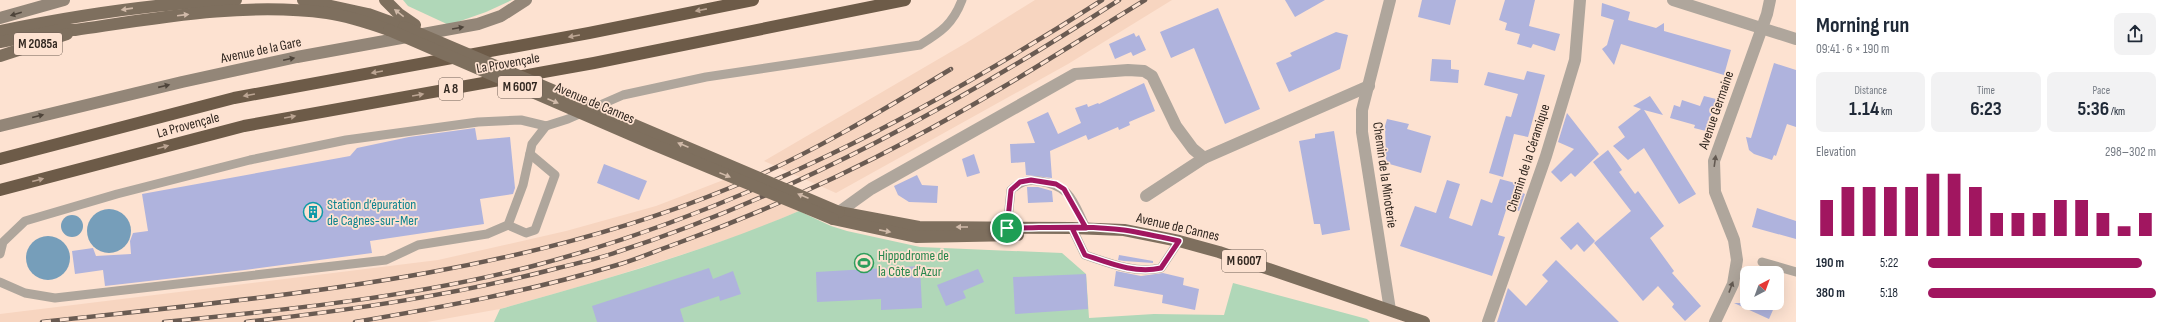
<!DOCTYPE html>
<meta charset="utf-8">
<style>
body{margin:0;font-family:"Sofia Sans Condensed",sans-serif;background:#f2f2f3;color:#1f2937;height:100vh;display:flex;flex-direction:column;font-size:15px;white-space:nowrap}
*{box-sizing:border-box;margin:0}
p{font-size:13px;color:#747a83}
.icon{flex:none;width:22px;height:22px;fill:none;stroke:currentColor;stroke-width:2;stroke-linecap:round;stroke-linejoin:round}
.map{position:relative;flex:1;overflow:hidden}
.side{display:flex;flex-direction:column;background:#fff;width:380px}
.side>*{flex:none}
.needle{width:26px;rotate:41deg}
.fabs{position:absolute;left:1740px;top:266px;display:grid;gap:8px}
.fabs a{display:grid;place-items:center;width:44px;height:44px;border-radius:8px;background:#fff;box-shadow:0 4px 16px #0002;font-size:20px}
.pin{position:absolute;display:grid;place-items:center;width:34px;height:34px;color:#fff;margin:-17px;border:2px solid #fff;border-radius:50%;box-shadow:0 1px 4px #0007}
.round{display:grid;place-items:center;flex:none;width:42px;height:42px;border-radius:8px;background:#f2f2f3}
.overview{display:flex;align-items:center;justify-content:space-between;height:68px;padding:0 20px}
h1{font-size:22px;font-weight:700;line-height:30px}
.stats{display:grid;grid-template-columns:repeat(3,1fr);gap:6px;height:68px;padding:4px 20px}
.stats div{display:grid;align-content:center;border-radius:8px;background:#f2f2f3;text-align:center}
.stats b{font-size:20px;font-weight:700}
.stats small{font-size:11px;font-weight:400}
.stats p{font-size:11px}
.chart{height:112px;padding:8px 20px}
.chart p{display:flex;justify-content:space-between}
.chart svg{width:100%;height:72px;margin-top:4px;stroke:#a11660;stroke-width:6}
ul{padding:0 20px;list-style:none;font-size:13px}
li{display:grid;grid-template-columns:64px 48px 1fr;align-items:center;height:30px}
li i{height:10px;border-radius:5px;background:#a11660}
main{display:flex;flex:1;min-height:0}
.map>svg:first-child{display:block}
.built{fill:#f7d5c0}
.green{fill:#b0d7b8}
.water{fill:#769eba}
.building{fill:#afb3dd}
.lines{fill:none;stroke-linecap:round;stroke-linejoin:round}
.service{stroke:#afa69c;stroke-width:9}
.minor{stroke:#afa69c;stroke-width:12}
.secondary{stroke:#938678;stroke-width:12}
.primary{stroke:#7e6f5e;stroke-width:12}
.motorway{stroke:#6d5b48;stroke-width:12}
.rail-casing{stroke:#6a5b52;stroke-width:4.5}
.rail{stroke:#fde2d1;stroke-width:3;stroke-dasharray:9;stroke-linecap:butt}
.primary-bridge{stroke:#7e6f5e;stroke-width:12}
.oneway{fill:#d1baa9}
.oneway2{fill:#bca593}
.oneway3{fill:#4e443a}
.oneway4{fill:#635a52}
.route-casing{stroke:#fff;stroke-width:8}
.route{stroke:#a11660;stroke-width:5}
.labels{text-anchor:middle;dominant-baseline:central;stroke-width:3.5;stroke-linejoin:round;paint-order:stroke}
.shield{fill:#fde2d1;stroke:#6e5f55;stroke-width:1}
.shield-label{font-size:13px;font-weight:bold;fill:#312720}
.street-label{font-size:14px;fill:#312720;stroke:#fde2d1}
.culture-label{font-size:14px;fill:#0d838f;stroke:#fde2d1;text-anchor:start}
.leisure-label{font-size:14px;fill:#27864d;stroke:#fde2d1;text-anchor:start}
</style>
<main>
<div class="map">
<svg width="1796" height="322" viewBox="0 0 1796 322">
<rect width="100%" height="100%" fill="#fde2d1"/>
<g class="built">
<path d="M1035,0H1172L1068,64L836,193L764,161L966,43Z"/>
<path d="M726,179L799,211L752,231L690,252L599,281L500,309L427,322H0V314L438,260L566,231L656,206Z"/>
</g>
<g class="green">
<path d="M403,0H512L486,12L449,25L408,6Z"/>
<path d="M799,211L831,226L847,231L920,247L1062,253L1086,274L1089,318L1154,314L1224,315L1233,283L1367,319L1370,322H494L500,309C601,281 702,252 799,211Z"/>
</g>
<g class="water">
<circle cx="109" cy="231" r="22"/>
<circle cx="72" cy="226" r="11"/>
<circle cx="48" cy="258" r="22"/>
</g>
<g class="building">
<path d="M1285,0H1325L1295,17Z"/>
<path d="M1422,0H1456L1450,25L1418,17Z"/>
<path d="M1505,0H1535L1529,26L1560,34L1555,51L1533,44L1531,48L1517,44L1520,34L1505,30L1507,23L1499,20Z"/>
<path d="M1602,3L1630,12L1628,20L1656,28L1664,23V31L1731,50L1724,75L1621,44L1614,65L1602,49L1607,45L1614,20L1601,16Z"/>
<path d="M1218,8L1260,109L1225,124L1194,48L1171,58L1160,32Z"/>
<path d="M1336,32L1348,35L1340,69L1289,92L1276,63L1292,56L1290,53Z"/>
<path d="M1134,33L1136,37L1139,35L1146,50L1133,56L1131,52L1115,59L1109,44Z"/>
<path d="M1432,59L1451,60V69L1459,70L1458,83L1430,81Z"/>
<path d="M1774,63L1796,70V127L1787,124L1776,156L1774,155L1772,160L1754,154L1749,150L1746,137L1751,138Z"/>
<path d="M1527,71L1545,75L1528,137L1514,134L1503,177L1489,173L1506,116L1511,117L1518,94L1484,85L1488,72L1524,80Z"/>
<path d="M1144,83L1155,111L1129,122L1130,125L1119,130L1118,127L1088,140L1086,135L1050,151L1052,178L1026,175L1025,162L1011,163L1010,144L1035,143L1027,122L1048,112L1058,134L1081,123L1075,108L1087,104L1088,107L1098,103L1099,104Z"/>
<path d="M1650,96L1663,115L1644,110L1696,194L1679,204L1644,148L1628,160L1613,146L1625,137L1618,127L1641,109L1633,106Z"/>
<path d="M1704,96L1716,99L1706,131L1694,128L1695,125L1670,118L1674,105L1680,107L1682,100L1700,106Z"/>
<path d="M1567,113L1599,154L1575,177L1571,173L1561,182L1551,172L1574,149L1558,142Z"/>
<path d="M1387,119L1409,124L1407,129L1431,136L1421,173L1386,163L1385,126Z"/>
<path d="M475,128L477,140L510,137L515,188L513,194L480,199L484,224L370,241L372,253L245,270L105,286L103,270L75,274L72,251L93,248L96,256L131,254L130,241L133,233L148,231L142,194L350,156L357,148L409,137Z"/>
<path d="M1334,131L1350,230L1322,235L1320,224H1314L1299,141L1315,138V134Z"/>
<path d="M1608,150L1622,170L1619,172L1635,194L1638,191L1664,226L1650,238L1674,271L1672,273L1701,306L1685,321L1672,307L1674,304L1658,286L1643,301L1594,243L1631,211L1593,162Z"/>
<path d="M974,154L980,173L967,177L962,159Z"/>
<path d="M604,164L647,181L639,200L597,183Z"/>
<path d="M917,175L922,185L938,186L937,203L909,202L898,195L894,186Z"/>
<path d="M1500,179L1519,184L1518,187L1521,189L1520,192L1525,194L1519,211L1507,207L1498,235L1505,237L1492,276L1400,246L1415,206L1436,213L1447,180L1460,184L1449,218L1472,226L1481,199L1492,203Z"/>
<path d="M1027,187H1038L1052,191L1053,202L1028,203Z"/>
<path d="M1757,208L1796,221V239L1752,227Z"/>
<path d="M1578,222L1595,241L1584,252L1577,244L1571,250L1560,238Z"/>
<path d="M1119,255L1153,261V263L1124,261L1118,260Z"/>
<path d="M1556,260L1607,310L1619,322H1497L1508,288L1526,306L1548,281L1542,275Z"/>
<path d="M920,266L922,308L881,310V299L817,302L816,272Z"/>
<path d="M709,268L713,279L733,271L741,294L720,301L719,296L680,309L684,322H597L592,306Z"/>
<path d="M978,269L984,282L963,291L966,298L946,306L937,285Z"/>
<path d="M1116,271L1141,276L1163,273L1184,278L1183,285L1199,289L1195,310L1162,303L1163,295L1114,286Z"/>
<path d="M1086,274L1088,309L1015,314L1013,277Z"/>
<path d="M1734,303H1776L1769,319Z"/>
</g>
<g class="lines">
<g class="service">
<path d="M508,225L526,233L535,230L555,175L530,154"/>
<path d="M1007,228L1011,190C1020,182 1027,179 1039,181C1072,186 1073,202 1086,228"/>
<path d="M1072,228L1085,255C1109,263 1135,274 1161,268L1179,241"/>
<path d="M0,254L3,242L25,221L117,194L250,160L346,140L478,122L521,120L546,126L568,119L623,95L706,77L920,45C941,32 953,24 962,0"/>
<path d="M1762,262L1796,272"/>
<path d="M0,282L25,293L55,298L386,260L418,245L487,234L508,225L523,185L532,144L546,126"/>
</g>
<g class="minor">
<path d="M1673,0L1796,39"/>
<path d="M1146,196L1204,158"/>
<path d="M839,212L871,189L1075,74L1128,70L1144,71L1152,76L1176,126L1193,149L1204,158L1369,86"/>
<path d="M1390,310L1362,132V110L1390,0"/>
<path d="M1488,322L1546,156L1575,60L1580,0"/>
<path d="M1715,322L1733,284L1737,260L1734,240L1715,192L1714,161L1767,14L1770,0"/>
</g>
<g class="secondary">
<path d="M0,18L64,0"/>
<path d="M0,126L182,82L297,57L478,24L501,16L526,0"/>
</g>
<g class="primary">
<path d="M303,0L368,14L404,27"/>
<path d="M385,0L399,14L415,25"/>
<path d="M0,31C78,15 156,3 236,0"/>
<path d="M0,42L60,30H75C158,18 244,2 327,13C348,16 369,23 389,30"/>
<path d="M0,56L67,34"/>
<path d="M839,212L919,227L1072,228L1124,230L1179,241L1219,252L1424,322"/>
<path d="M833,219L916,237L1018,235"/>
</g>
<g class="motorway">
<path d="M0,159L234,98L589,33L753,0"/>
<path d="M0,190L244,126L594,63L905,0"/>
</g>
<g class="rail-casing">
<g id="rail">
<path d="M42,322C275,296 513,278 732,187C809,155 880,112 951,69"/>
<path d="M164,322C287,310 413,297 533,266C738,212 925,114 1102,0"/>
<path d="M246,322C351,310 456,295 558,268C578,263 598,259 617,252C796,194 961,102 1119,0"/>
<path d="M355,322C443,307 531,291 617,265C638,259 658,250 678,243C758,214 836,179 911,139C991,97 1068,47 1145,0"/>
</g>
</g>
<use href="#rail" class="rail"/>
<g class="primary-bridge">
<path d="M404,27L839,212"/>
<path d="M389,30L650,143L833,219"/>
</g>
</g>
<defs><path id="oneway-solid" d="M-6-.8H1V-3.2L6.5 0L1 3.2V.8H-6Z"/></defs>
<g class="oneway">
<use href="#oneway-solid" transform="translate(127 9) rotate(172)"/>
<use href="#oneway-solid" transform="translate(399 13) rotate(-142)"/>
<use href="#oneway-solid" transform="translate(183 15) rotate(-7)"/>
<use href="#oneway-solid" transform="translate(553 101) rotate(23)"/>
<use href="#oneway-solid" transform="translate(683 145) rotate(-157)"/>
<use href="#oneway-solid" transform="translate(725 175) rotate(22)"/>
<use href="#oneway-solid" transform="translate(803 196) rotate(-157)"/>
<use href="#oneway-solid" transform="translate(962 227) rotate(-180)"/>
<use href="#oneway-solid" transform="translate(885 231) rotate(11)"/>
</g>
<g class="oneway2">
<use href="#oneway-solid" transform="translate(701 10) rotate(169)"/>
<use href="#oneway-solid" transform="translate(574 36) rotate(170)"/>
<use href="#oneway-solid" transform="translate(377 72) rotate(170)"/>
<use href="#oneway-solid" transform="translate(249 95) rotate(170)"/>
<use href="#oneway-solid" transform="translate(418 95) rotate(-10)"/>
<use href="#oneway-solid" transform="translate(290 117) rotate(-10)"/>
<use href="#oneway-solid" transform="translate(163 147) rotate(-15)"/>
<use href="#oneway-solid" transform="translate(38 180) rotate(-15)"/>
</g>
<g class="oneway3">
<use href="#oneway-solid" transform="translate(16 14) rotate(164)"/>
<use href="#oneway-solid" transform="translate(458 28) rotate(-10)"/>
<use href="#oneway-solid" transform="translate(289 59) rotate(-12)"/>
<use href="#oneway-solid" transform="translate(164 86) rotate(-13)"/>
<use href="#oneway-solid" transform="translate(38 116) rotate(-14)"/>
</g>
<g class="oneway4">
<use href="#oneway-solid" transform="translate(1715 161) rotate(-82)"/>
<use href="#oneway-solid" transform="translate(1731 287) rotate(-70)"/>
</g>
<g class="lines">
<g class="route-casing">
<path id="route" d="M1007,228C1046,228 1086,225 1124,230C1143,233 1161,237 1179,241L1161,268C1135,274 1109,263 1085,255L1072,228H1086L1064,189L1056,184L1031,180L1020,182L1011,190L1007,228"/>
</g>
<use href="#route" class="route"/>
</g>
<defs>
<g id="building-ring" transform="scale(1)"><circle r="9.5" fill="#fde2d1" stroke="#0f9aa8" stroke-width="1.5"/><path d="M-4-6H4V6H1V3H-1V6H-4ZM-2.5-4.3h1.7v1.8h-1.7ZM.8-4.3h1.7v1.8H.8ZM-2.5-1h1.7V.8h-1.7ZM.8-1h1.7V.8H.8Z" fill="#0f9aa8"/></g>
<g id="stadium-ring" transform="scale(1)"><circle r="9.5" fill="#fde2d1" stroke="#2e9e5b" stroke-width="1.5"/><path d="M0-5a6.5 5 0 1 0 0 10a6.5 5 0 1 0 0-10ZM-3.5-1.8h7v3.6h-7Z" fill="#2e9e5b"/></g>
</defs>
<g fill-rule="evenodd">
<use href="#building-ring" x="313" y="212"/>
<use href="#stadium-ring" x="864" y="263"/>
</g>
<g class="labels">
<g class="shield">
<rect x="14" y="33" width="48" height="22" rx="3"/>
<rect x="498" y="76" width="44" height="22" rx="3"/>
<rect x="439" y="78" width="24" height="22" rx="3"/>
<rect x="1222" y="250" width="44" height="22" rx="3"/>
</g>
<g class="shield-label">
<text x="38" y="44">M 2085a</text>
<text x="520" y="87">M 6007</text>
<text x="451" y="89">A 8</text>
<text x="1244" y="261">M 6007</text>
</g>
<g class="street-label">
<text transform="translate(261 50) rotate(-12)">Avenue de la Gare</text>
<text transform="translate(508 63) rotate(-10)">La Provençale</text>
<text transform="translate(595 103) rotate(23)">Avenue de Cannes</text>
<text transform="translate(1716 110) rotate(-71)">Avenue Germaine</text>
<text transform="translate(188 125) rotate(-15)">La Provençale</text>
<text transform="translate(1528 158) rotate(-72)">Chemin de la Céramique</text>
<text transform="translate(1385 175) rotate(82)">Chemin de la Minoterie</text>
<text transform="translate(1178 227) rotate(13)">Avenue de Cannes</text>
</g>
<g class="culture-label">
<text x="327" y="204">Station d’épuration<tspan x="327" dy="16">de Cagnes-sur-Mer</tspan></text>
</g>
<g class="leisure-label">
<text x="878" y="255">Hippodrome de<tspan x="878" dy="16">la Côte d'Azur</tspan></text>
</g>
</g>
</svg>
<div class="fabs">
<a><svg class="needle" viewBox="-14 -14 28 28"><path d="M0-13l5 13h-10z" fill="#e53935"/><path d="M0 13l5-13h-10z" fill="#747a83"/></svg></a>
</div>
<div class="pin" style="left:1007px;top:228px;background:#1e9e55"><svg class="icon" aria-label="arrive" viewBox="0 0 24 24"><path d="M6 21V4h12l-3 4 3 4H6"/></svg></div>
</div>
<section class="side">
<div class="overview"><div><h1>Morning run</h1><p>09:41 · 6 × 190 m</p></div><a class="round"><svg class="icon" aria-label="share" viewBox="0 0 24 24"><path d="M12 15V3M7 8l5-5 5 5M5 13v7h14v-7"/></svg></a></div>
<div class="stats">
<div><p>Distance</p><b>1.14<small> km</small></b></div>
<div><p>Time</p><b>6:23</b></div>
<div><p>Pace</p><b>5:36<small> /km</small></b></div>
</div>
<div class="chart"><p><span>Elevation</span>298–302 m</p>
<svg viewBox="0 0 160 44" preserveAspectRatio="none"><path d="M5 44V22M15 44V14M25 44V14M35 44V14M45 44V14M55 44V6M65 44V6M75 44V14M85 44V30M95 44V30M105 44V30M115 44V22M125 44V22M135 44V30M145 44V38M155 44V30"/></svg>
</div>
<ul>
<li><b>190 m</b>5:22<i style="width:94%"></i></li>
<li><b>380 m</b>5:18<i style="width:100%"></i></li>
</ul>
</section>
</main>
